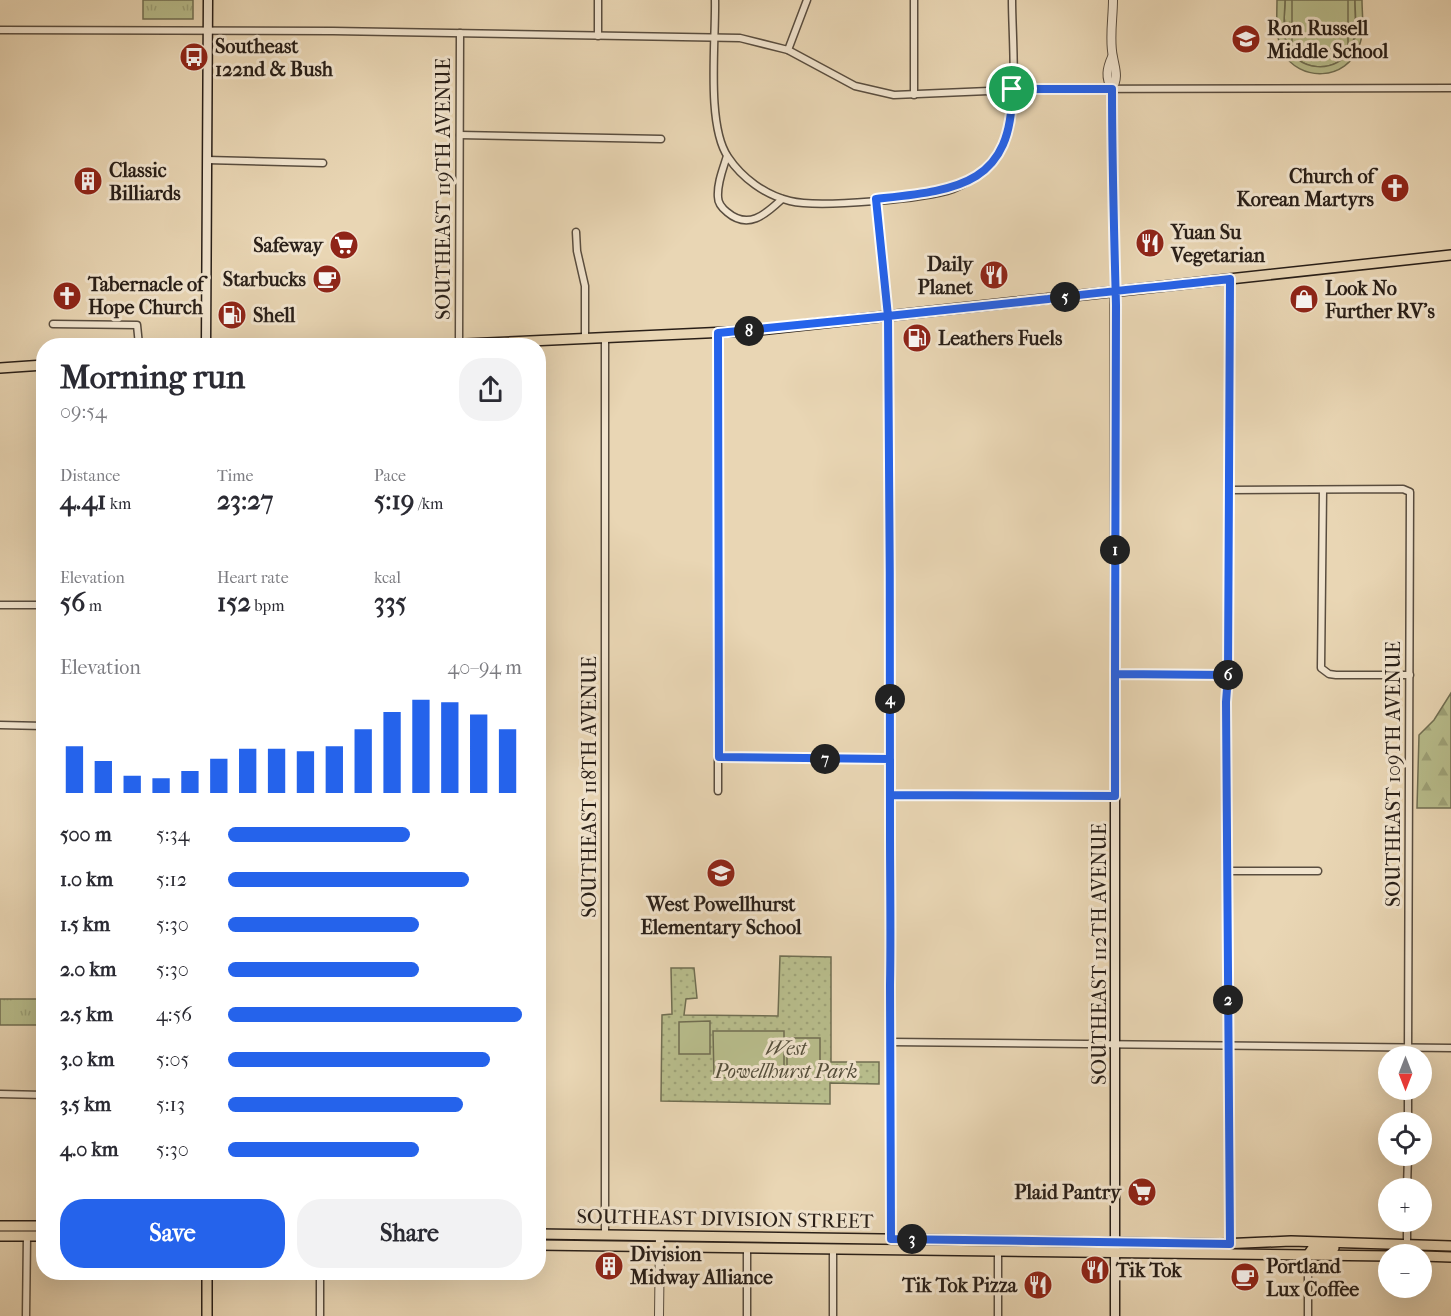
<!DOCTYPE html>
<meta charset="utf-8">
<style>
body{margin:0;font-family:"IM FELL French Canon",serif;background:#f2f2f3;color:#2b2b33;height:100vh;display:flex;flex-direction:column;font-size:22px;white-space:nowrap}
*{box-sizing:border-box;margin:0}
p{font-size:20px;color:#7c7c81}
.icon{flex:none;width:33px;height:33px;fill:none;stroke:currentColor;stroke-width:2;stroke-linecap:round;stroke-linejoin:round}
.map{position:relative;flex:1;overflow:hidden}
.details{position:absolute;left:36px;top:338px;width:510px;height:942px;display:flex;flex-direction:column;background:#fff;border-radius:24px;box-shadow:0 6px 24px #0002}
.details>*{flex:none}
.needle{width:39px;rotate:180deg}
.buttons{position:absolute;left:1378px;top:1046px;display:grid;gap:12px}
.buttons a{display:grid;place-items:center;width:54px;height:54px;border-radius:50%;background:#fff;box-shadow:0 6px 24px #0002;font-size:30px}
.pin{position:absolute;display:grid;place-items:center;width:51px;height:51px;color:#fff;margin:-26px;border:3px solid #fff;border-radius:50%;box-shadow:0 2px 6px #0007}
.km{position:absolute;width:30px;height:30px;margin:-15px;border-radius:50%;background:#222;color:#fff;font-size:16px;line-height:30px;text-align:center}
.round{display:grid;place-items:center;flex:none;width:63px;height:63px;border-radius:24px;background:#f2f2f3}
.overview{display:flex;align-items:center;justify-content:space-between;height:102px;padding:0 24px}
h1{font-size:33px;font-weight:700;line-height:45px}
.stats{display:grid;grid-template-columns:repeat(3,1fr);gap:9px;height:102px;padding:6px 24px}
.stats div{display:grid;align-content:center}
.stats b{font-size:26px;font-weight:700}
.stats small{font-size:16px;font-weight:400}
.stats p{font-size:16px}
.chart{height:168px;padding:12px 24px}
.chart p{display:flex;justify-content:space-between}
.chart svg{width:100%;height:108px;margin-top:6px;stroke:#2563eb;stroke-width:6}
.button{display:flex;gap:12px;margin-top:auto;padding:12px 24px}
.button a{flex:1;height:69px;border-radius:24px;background:#2563eb;color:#fff;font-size:24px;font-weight:700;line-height:69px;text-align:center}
.button a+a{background:#f2f2f3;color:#2b2b33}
ul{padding:0 24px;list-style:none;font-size:20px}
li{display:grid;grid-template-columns:96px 72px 1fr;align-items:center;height:45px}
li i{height:15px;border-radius:8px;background:#2563eb}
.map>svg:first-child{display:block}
.grass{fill:url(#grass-tufts);stroke:#706e52;stroke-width:1.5}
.forest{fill:url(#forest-firs);stroke:#706e52;stroke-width:1.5}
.park{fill:url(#park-dots);stroke:#706e52;stroke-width:1.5}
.garden{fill:#b8bd8c;stroke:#706e52;stroke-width:1.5}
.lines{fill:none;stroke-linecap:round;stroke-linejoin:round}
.minor-casing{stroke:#594d3f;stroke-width:9}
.tertiary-casing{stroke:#594d3f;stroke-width:10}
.secondary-casing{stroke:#291f18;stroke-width:11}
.primary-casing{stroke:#291f18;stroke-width:12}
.minor{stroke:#f1e4ce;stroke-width:6}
.tertiary{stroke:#f1e4ce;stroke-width:8}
.secondary{stroke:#f1e4ce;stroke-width:8}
.primary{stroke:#e9d6b4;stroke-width:9}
.route-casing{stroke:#fff;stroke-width:12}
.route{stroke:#2563eb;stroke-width:8}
.labels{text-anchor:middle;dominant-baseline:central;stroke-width:6;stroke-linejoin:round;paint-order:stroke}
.poi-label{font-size:20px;font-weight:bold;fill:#291f18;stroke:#f1e4ce;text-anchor:start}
.street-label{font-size:20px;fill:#291f18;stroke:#f1e4ce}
.park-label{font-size:20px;font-style:italic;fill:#544e3b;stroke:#f1e4ce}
</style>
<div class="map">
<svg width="1451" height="1316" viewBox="0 0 1451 1316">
<defs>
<pattern id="grass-tufts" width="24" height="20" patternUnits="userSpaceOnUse" patternTransform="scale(1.5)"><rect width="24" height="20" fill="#b8bd8c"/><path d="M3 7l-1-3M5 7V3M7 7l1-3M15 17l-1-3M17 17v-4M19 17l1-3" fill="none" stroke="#9ea278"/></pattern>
<pattern id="forest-firs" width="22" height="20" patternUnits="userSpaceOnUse" patternTransform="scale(1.5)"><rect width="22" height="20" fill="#b8bd8c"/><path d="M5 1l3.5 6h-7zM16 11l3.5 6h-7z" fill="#9ea278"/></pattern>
<pattern id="park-dots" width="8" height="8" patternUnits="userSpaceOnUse" patternTransform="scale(1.5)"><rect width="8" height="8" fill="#b8bd8c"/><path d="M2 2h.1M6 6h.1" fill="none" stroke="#9ea278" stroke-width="1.8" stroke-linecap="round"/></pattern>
</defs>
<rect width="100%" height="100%" fill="#e9d6b4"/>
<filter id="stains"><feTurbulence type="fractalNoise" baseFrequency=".00333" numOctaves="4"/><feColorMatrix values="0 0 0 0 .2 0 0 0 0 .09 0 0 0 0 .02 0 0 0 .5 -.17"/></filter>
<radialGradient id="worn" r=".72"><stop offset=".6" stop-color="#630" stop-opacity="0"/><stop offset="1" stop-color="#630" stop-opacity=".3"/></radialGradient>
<g class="grass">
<rect x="143" y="0" width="50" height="19"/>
<path d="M1285,0H1355C1355,17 1358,36 1349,51C1334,76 1294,70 1286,42C1282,29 1285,13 1285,0Z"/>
<path d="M0,999H43V1051H41V1025H0Z"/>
</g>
<path class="forest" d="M1451,693V808H1417L1419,735L1434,720Z"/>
<path class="park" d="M780,956L831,957V1062H879V1084L830,1083V1104L661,1101L662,1015L672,1014L671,968H694L697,998L686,999L684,1015L778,1016Z"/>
<g class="garden">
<path d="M1277,0H1285C1285,13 1282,29 1286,42C1295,73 1339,75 1352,47C1358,33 1355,15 1355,0H1362C1362,15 1365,32 1359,46C1347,81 1299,83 1282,51C1275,35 1277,17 1277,0Z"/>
<rect x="1292" y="0" width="56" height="49"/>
<path d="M710,1021V1054H679V1022Z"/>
<path d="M713,1031H784V1077L714,1078Z"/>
<rect x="787" y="1038" width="33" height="38"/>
</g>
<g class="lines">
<g class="minor-casing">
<g id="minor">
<path d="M715,0C716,40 706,125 728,157C742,178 765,195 790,201C818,208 925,199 953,189C974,181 996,162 1005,140C1019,106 1012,38 1012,0"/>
<path d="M914,0V95"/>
<path d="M0,30L333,31L740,38L788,50L855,86L894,95L1036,89L1451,88"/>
<path d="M598,36V0"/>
<path d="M788,50L807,0"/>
<path d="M460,135L661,139"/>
<path d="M727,156C723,169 717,183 718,197C718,203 722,208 727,212C748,230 765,215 782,199"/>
<path d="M207,160L323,163"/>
<path d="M876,199L888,316L891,1239"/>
<path d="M576,232L577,251L585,286V339"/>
<path d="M53,324L137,325L139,345"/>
<path d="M718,333V791"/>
<path d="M605,339V1235"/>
<path d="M459,344L460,33"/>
<path d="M1229,490L1403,489L1410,492L1408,1056"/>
<path d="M1323,490L1321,668L1329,674L1336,675H1410"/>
<path d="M0,605H44"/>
<path d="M1115,674L1228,675"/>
<path d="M0,725L44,726"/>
<path d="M719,757L890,759"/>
<path d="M890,795L1115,796"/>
<path d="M1227,871H1318"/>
<path d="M890,1042L1451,1048"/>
<path d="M0,1094L44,1095"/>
<path d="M1408,1122V1089"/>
<path d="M1407,1188L1408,1155"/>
<path d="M1230,1244L1226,702L1229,666L1230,279"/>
<path d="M1407,1245V1221"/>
<path d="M833,1249V1316"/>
<path d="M26,1316L27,1236"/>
<path d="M320,1316V1272"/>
<path d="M747,1316V1248"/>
<path d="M998,1316V1251"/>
<path d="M1308,1316V1255"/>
</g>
</g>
<g class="tertiary-casing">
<g id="tertiary">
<path d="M1113,0C1113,18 1109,40 1113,57C1115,69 1119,77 1112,89L1115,292"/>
<path d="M1112,89C1105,78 1107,68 1112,57"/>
<path d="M659,1316L660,1236"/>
</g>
</g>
<g class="secondary-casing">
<g id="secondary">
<path d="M206,345L208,0"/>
<path d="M1115,1316V292"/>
</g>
</g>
<g class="primary-casing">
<g id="primary">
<path d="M442,345L749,331L1451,255"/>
<path d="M0,368L44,365"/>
<path d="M0,1226H44"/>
<path d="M538,1234L1221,1244L1291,1241L1451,1246"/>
<path d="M0,1236H44"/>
<path d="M538,1245L1389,1256"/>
<path d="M1308,1255L1312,1249L1334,1248"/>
<path d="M1422,1256L1451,1257"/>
<path d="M207,1272V1316"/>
</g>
</g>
<use href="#minor" class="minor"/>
<use href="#tertiary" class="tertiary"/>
<use href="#secondary" class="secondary"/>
<use href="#primary" class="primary"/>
</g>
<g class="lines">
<g class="route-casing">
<path id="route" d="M1012,89H1112C1112,161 1114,233 1116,305L1115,674L1228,675L1226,702L1230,1244L891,1239L890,985C891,934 890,882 890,830C890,659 890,487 888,316L1048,299C1108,291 1169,286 1230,279L1228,675L1115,674V796L890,795V759L719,757L718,333L888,316L876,199C955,190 1013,187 1012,89"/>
</g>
<use href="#route" class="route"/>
</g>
<defs>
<g id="school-disc" transform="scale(1.5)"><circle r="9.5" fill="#8f2418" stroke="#f1e4ce"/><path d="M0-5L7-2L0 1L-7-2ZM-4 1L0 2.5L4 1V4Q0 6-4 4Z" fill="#fff"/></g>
<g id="bus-disc" transform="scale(1.5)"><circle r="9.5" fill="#8f2418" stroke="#f1e4ce"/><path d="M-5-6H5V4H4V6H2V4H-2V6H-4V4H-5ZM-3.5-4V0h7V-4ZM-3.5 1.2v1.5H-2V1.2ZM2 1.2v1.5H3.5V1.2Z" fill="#fff"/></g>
<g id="building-disc" transform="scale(1.5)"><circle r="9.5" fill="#8f2418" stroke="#f1e4ce"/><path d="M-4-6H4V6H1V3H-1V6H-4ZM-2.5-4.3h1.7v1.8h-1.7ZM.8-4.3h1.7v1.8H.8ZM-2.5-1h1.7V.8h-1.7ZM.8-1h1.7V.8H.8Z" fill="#fff"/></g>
<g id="church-disc" transform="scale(1.5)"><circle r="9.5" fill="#8f2418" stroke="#f1e4ce"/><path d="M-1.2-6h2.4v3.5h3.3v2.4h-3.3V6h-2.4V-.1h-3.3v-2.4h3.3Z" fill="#fff"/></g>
<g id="restaurant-disc" transform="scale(1.5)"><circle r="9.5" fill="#8f2418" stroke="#f1e4ce"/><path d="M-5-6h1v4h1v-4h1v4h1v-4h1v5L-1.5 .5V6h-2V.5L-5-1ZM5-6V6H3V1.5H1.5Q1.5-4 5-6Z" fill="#fff"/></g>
<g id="supermarket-disc" transform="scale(1.5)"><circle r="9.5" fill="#8f2418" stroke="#f1e4ce"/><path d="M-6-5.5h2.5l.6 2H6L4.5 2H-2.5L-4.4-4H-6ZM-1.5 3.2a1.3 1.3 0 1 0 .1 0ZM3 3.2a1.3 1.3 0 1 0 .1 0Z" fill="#fff"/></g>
<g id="cafe-disc" transform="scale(1.5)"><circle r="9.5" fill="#8f2418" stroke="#f1e4ce"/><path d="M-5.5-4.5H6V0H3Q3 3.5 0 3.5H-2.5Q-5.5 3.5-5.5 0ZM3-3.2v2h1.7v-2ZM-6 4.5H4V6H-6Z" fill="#fff"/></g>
<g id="shop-disc" transform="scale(1.5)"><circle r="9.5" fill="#8f2418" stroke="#f1e4ce"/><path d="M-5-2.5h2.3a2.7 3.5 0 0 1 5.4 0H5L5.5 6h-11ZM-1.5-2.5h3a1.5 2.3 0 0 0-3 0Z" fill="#fff"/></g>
<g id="fuel-disc" transform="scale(1.5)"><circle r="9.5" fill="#8f2418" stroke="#f1e4ce"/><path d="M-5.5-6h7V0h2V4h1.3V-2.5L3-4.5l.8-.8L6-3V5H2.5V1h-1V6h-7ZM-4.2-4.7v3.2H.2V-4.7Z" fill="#fff"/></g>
</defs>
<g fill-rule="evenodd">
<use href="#school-disc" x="1246" y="39"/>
<use href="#bus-disc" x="194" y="57"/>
<use href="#building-disc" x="88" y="181"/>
<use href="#church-disc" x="1395" y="188"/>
<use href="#restaurant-disc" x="1150" y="243"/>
<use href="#supermarket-disc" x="344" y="245"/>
<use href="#restaurant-disc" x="994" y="275"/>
<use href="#cafe-disc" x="327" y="279"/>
<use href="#church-disc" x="67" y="296"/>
<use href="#shop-disc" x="1304" y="299"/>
<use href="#fuel-disc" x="232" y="315"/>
<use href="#fuel-disc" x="917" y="338"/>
<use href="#school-disc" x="721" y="873"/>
<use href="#supermarket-disc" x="1142" y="1192"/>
<use href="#building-disc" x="609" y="1266"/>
<use href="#restaurant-disc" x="1095" y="1270"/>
<use href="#cafe-disc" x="1245" y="1277"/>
<use href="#restaurant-disc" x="1038" y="1285"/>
</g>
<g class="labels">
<g class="poi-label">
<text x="1267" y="28">Ron Russell<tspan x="1267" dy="23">Middle School</tspan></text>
<text x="215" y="46">Southeast<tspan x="215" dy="23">122nd &amp; Bush</tspan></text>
<text x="109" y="170">Classic<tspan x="109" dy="23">Billiards</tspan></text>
<text x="1374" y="176" text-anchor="end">Church of<tspan x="1374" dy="23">Korean Martyrs</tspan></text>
<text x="1171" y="232">Yuan Su<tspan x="1171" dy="23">Vegetarian</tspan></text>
<text x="323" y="245" text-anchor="end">Safeway</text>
<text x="973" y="264" text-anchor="end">Daily<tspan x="973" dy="23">Planet</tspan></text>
<text x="306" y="279" text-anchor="end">Starbucks</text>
<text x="88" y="284">Tabernacle of<tspan x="88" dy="23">Hope Church</tspan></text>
<text x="1325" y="288">Look No<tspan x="1325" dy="23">Further RV's</tspan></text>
<text x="253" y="315">Shell</text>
<text x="938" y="338">Leathers Fuels</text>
<text x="721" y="904" text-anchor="middle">West Powellhurst<tspan x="721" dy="23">Elementary School</tspan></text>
<text x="1121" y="1192" text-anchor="end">Plaid Pantry</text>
<text x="630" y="1254">Division<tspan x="630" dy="23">Midway Alliance</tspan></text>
<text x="1266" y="1266">Portland<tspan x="1266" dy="23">Lux Coffee</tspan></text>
<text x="1116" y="1270">Tik Tok</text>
<text x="1017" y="1285" text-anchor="end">Tik Tok Pizza</text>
</g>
<g class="street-label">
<text transform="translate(443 189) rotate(-90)">SOUTHEAST 119TH AVENUE</text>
<text transform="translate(1393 774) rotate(-90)">SOUTHEAST 109TH AVENUE</text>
<text transform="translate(589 787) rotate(-90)">SOUTHEAST 118TH AVENUE</text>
<text transform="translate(1099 954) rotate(-90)">SOUTHEAST 112TH AVENUE</text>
<text transform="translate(725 1219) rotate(1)">SOUTHEAST DIVISION STREET</text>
</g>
<g class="park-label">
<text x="786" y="1048">West<tspan x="786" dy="23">Powellhurst Park</tspan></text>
</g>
</g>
<rect width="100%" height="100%" filter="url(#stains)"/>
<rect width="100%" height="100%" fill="url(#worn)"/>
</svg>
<div class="buttons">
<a><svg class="needle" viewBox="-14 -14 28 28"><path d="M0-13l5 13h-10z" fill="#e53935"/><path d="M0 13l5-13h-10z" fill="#7c7c81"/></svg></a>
<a><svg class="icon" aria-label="locate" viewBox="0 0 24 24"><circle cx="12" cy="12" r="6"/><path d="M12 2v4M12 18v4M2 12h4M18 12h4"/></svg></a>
<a>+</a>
<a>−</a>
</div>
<div class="pin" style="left:1012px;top:89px;background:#1e9e55"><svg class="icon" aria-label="arrive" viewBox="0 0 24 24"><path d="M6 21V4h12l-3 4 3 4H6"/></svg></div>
<b class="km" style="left:1115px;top:550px">1</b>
<b class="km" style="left:1228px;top:1000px">2</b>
<b class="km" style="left:912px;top:1239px">3</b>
<b class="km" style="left:890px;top:699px">4</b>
<b class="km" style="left:1065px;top:297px">5</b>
<b class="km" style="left:1228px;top:675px">6</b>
<b class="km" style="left:825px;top:759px">7</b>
<b class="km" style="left:749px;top:331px">8</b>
<section class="details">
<div class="overview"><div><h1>Morning run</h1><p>09:54</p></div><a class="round"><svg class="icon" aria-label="share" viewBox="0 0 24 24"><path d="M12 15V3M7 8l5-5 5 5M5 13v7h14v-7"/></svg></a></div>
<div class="stats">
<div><p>Distance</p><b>4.41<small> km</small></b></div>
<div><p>Time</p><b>23:27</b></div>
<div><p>Pace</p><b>5:19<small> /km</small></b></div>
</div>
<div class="stats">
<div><p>Elevation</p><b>56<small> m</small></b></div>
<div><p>Heart rate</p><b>152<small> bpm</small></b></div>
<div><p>kcal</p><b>335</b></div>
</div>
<div class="chart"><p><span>Elevation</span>40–94 m</p>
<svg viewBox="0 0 160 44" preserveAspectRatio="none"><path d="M5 44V25M15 44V31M25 44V37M35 44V38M45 44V35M55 44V30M65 44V26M75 44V26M85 44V27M95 44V25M105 44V18M115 44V11M125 44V6M135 44V7M145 44V12M155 44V18"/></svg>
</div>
<ul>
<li><b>500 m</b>5:34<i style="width:62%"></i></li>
<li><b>1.0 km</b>5:12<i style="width:82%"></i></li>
<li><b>1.5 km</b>5:30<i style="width:65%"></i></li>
<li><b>2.0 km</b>5:30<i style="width:65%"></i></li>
<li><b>2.5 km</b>4:56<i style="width:100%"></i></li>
<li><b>3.0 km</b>5:05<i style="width:89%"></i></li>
<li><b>3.5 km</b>5:13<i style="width:80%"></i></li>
<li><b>4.0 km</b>5:30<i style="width:65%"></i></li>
</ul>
<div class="button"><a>Save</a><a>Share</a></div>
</section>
</div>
